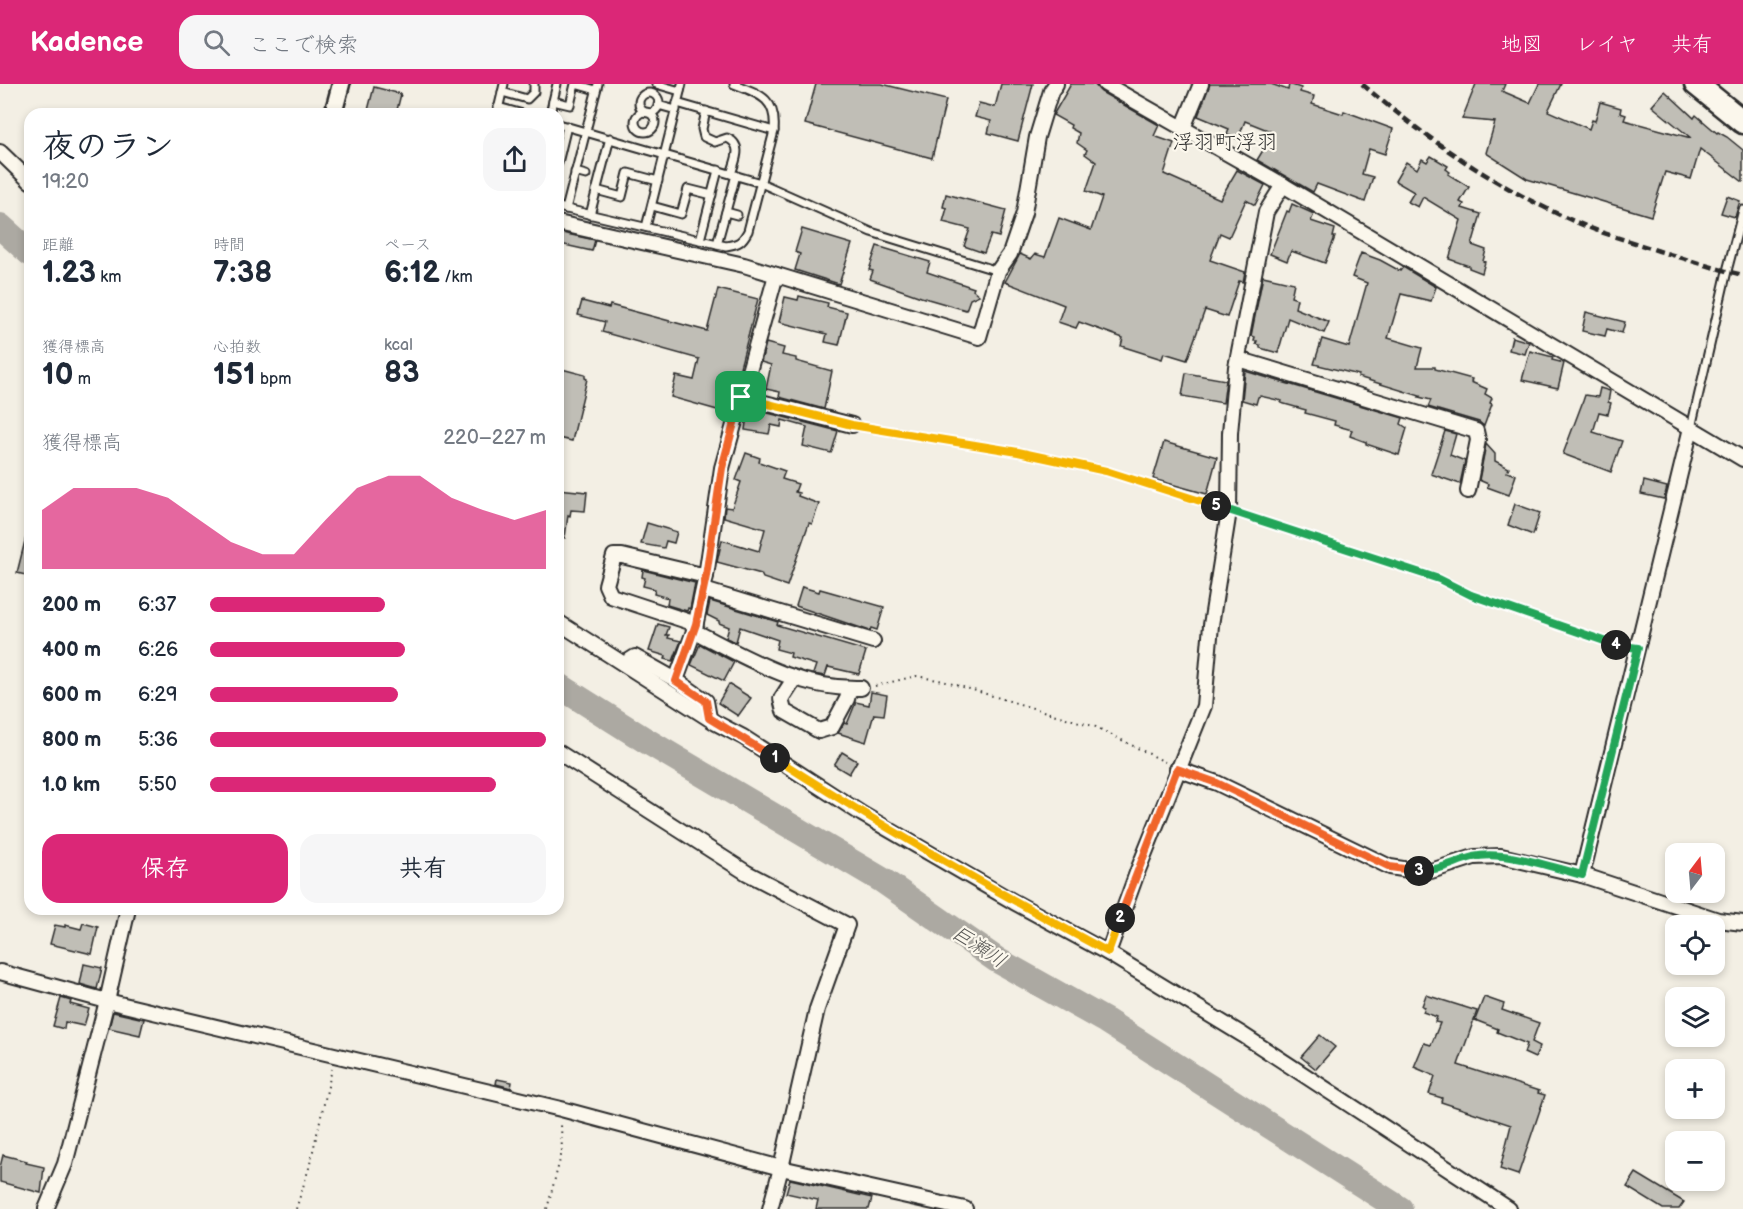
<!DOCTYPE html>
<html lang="ja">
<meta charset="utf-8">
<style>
body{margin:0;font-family:"Balsamiq Sans","Klee One",sans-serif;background:#f6f6f7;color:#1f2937;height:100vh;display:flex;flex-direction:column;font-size:22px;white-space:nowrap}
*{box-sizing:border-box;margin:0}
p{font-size:20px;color:#747a83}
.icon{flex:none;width:33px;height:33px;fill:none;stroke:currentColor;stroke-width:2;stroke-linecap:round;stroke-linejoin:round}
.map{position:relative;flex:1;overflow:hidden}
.panel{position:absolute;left:24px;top:24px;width:540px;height:807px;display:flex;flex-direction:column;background:#fff;border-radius:18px;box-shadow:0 3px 9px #0003}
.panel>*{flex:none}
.needle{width:39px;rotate:16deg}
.fabs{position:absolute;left:1665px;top:759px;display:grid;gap:12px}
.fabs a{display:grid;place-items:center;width:60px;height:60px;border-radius:12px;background:#fff;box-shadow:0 3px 9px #0003;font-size:30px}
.pin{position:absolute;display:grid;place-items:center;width:51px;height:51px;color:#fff;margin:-26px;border-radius:12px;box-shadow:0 3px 9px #0006}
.km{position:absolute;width:30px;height:30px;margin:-15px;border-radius:50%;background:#222;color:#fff;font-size:16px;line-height:30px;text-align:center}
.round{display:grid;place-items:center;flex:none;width:63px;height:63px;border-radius:18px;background:#f6f6f7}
.headline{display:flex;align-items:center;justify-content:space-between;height:102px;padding:0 18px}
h1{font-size:33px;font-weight:800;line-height:45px}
.stats{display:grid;grid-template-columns:repeat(3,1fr);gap:9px;height:102px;padding:6px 18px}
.stats div{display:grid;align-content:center}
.stats b{font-size:30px;font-weight:800}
.stats small{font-size:16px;font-weight:400}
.stats p{font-size:16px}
.chart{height:168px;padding:12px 18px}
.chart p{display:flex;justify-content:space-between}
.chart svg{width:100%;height:108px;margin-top:6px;fill:#db2777;opacity:.7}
.primary-button{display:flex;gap:12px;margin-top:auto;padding:12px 18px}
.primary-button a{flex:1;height:69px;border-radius:18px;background:#db2777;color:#fff;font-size:24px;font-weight:800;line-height:69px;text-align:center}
.primary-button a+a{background:#f6f6f7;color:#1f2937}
ul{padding:0 18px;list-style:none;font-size:20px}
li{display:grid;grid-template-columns:96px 72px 1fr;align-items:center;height:45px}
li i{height:15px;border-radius:8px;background:#db2777}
header{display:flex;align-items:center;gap:36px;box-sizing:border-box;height:84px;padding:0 30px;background:#db2777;color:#fff}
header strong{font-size:28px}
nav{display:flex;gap:33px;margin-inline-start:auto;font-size:21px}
.search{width:420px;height:54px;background:#f6f6f7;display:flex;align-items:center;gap:15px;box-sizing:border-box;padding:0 21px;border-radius:18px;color:#747a83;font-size:22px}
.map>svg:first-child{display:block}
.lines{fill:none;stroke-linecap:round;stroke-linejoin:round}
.river{stroke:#aca9a2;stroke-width:26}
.building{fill:#c0beb6;stroke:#2b2b2b;stroke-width:1.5}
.service-casing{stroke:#2b2b2b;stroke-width:11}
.minor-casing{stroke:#2b2b2b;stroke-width:18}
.tertiary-casing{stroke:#2b2b2b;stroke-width:21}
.trunk-casing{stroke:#2b2b2b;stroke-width:27}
.path{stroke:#2b2b2b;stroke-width:2;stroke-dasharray:1.5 4.5;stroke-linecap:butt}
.service{stroke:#fbf7ec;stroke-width:7}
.minor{stroke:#fbf7ec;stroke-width:14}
.tertiary{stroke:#fbf7ec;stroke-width:16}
.trunk{stroke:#fbf7ec;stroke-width:22}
.rail{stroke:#2b2b2b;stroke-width:4.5;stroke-dasharray:9 4.5;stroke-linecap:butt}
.split-1-casing{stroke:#fff;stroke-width:12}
.split-2-casing{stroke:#fff;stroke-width:12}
.split-3-casing{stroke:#fff;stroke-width:12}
.split-4-casing{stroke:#fff;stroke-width:12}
.split-5-casing{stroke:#fff;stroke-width:12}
.split-6-casing{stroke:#fff;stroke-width:12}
.split-1{stroke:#f0652b;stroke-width:8}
.split-2{stroke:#f5b400;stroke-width:8}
.split-3{stroke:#f0652b;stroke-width:8}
.split-4{stroke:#22a559;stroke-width:8}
.split-5{stroke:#22a559;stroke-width:8}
.split-6{stroke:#f5b400;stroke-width:8}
.labels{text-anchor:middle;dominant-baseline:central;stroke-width:4.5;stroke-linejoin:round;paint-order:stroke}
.water-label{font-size:20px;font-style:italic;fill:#585755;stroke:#fbf7ec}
.quarter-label{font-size:21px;fill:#2b2b2b;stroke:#fbf7ec}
</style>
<header>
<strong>Kadence</strong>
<div class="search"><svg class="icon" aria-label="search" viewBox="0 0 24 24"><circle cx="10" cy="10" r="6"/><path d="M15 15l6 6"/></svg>ここで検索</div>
<nav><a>地図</a><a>レイヤ</a><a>共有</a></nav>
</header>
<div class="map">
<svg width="1743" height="1125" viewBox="0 0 1743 1125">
<rect width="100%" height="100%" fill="#f3efe4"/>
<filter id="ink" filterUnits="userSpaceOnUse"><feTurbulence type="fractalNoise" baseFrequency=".0167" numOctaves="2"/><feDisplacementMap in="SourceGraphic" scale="12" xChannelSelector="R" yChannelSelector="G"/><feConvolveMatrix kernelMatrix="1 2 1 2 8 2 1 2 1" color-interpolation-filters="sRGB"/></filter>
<g filter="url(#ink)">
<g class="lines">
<g class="river">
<path d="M0,142L30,169"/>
<path d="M558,601L645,656L882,796L997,876L1106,937L1400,1125"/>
</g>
</g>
<g class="building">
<path d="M816,0H882L946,16L932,74L805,40Z"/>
<path d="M1001,0H1033L1018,57L988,49L991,37L975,33L979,19L995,23Z"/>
<path d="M1071,0H1094L1101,8L1159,41L1154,52L1174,59L1164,90L1220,115L1237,86L1265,101L1255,121L1246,116L1229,153L1220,149L1210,176L1245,188L1243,198L1239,197L1227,233L1205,226L1187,276L1164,269L1162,275L1121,262L1123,254L1079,238L1076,244L1058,238L1064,221L1005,198L1020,170L1031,175L1035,170L1045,173L1059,134L1091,146L1102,113L1086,107L1096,78L1085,70L1087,66L1077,59L1079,49L1070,44L1071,41L1053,31Z"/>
<path d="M1210,0H1271L1288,6L1289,0L1301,4L1300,8L1314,12L1312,20L1343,30L1344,27L1393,45L1385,70L1369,65L1362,90L1373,93L1365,118L1317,100L1313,108L1257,76L1270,55L1267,54L1270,47L1245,37L1238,55L1227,51L1229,45L1198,32Z"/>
<path d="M1476,0H1505L1502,7L1530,19L1539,0H1561L1548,27L1589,45L1592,36L1595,37L1600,18L1621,24L1620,29L1626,31L1624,36L1691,54L1652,22L1665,7L1694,34L1696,31L1717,49L1718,48L1727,53L1743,66V98L1700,65L1691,95L1665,88L1651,132L1527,95L1486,69L1495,38L1462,35Z"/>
<path d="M374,3L401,10L396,30H367Z"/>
<path d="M1431,72L1448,82L1446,85L1450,88L1448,90L1469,103L1460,118L1464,120L1462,124L1481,130L1472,161L1486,166L1483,177L1485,178L1482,189L1469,184V182L1449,175L1461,136L1423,113L1418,123L1408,118L1414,108L1395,97L1406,78L1417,85L1422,75L1427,78Z"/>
<path d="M946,110L1006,126L999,153L991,151L984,169L964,162L970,145L943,138L947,124L943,123Z"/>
<path d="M1727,112L1740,117L1735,133L1721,129Z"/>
<path d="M1292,120L1314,130L1311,137L1335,145L1333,153H1335L1325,179L1291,167L1287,177L1270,170L1287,127L1289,128Z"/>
<path d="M802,145L852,160L839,200L795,186L800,170L795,168Z"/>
<path d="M562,149L595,156L592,167L560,160Z"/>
<path d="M877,162L930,178L927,188L974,204L973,206L979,211L970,215L966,226L921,213L870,195L873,187L869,186Z"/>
<path d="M1361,169L1380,176L1400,187L1403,183L1436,203L1431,217L1401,210L1388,254L1422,264L1417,283H1435V285L1472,295L1471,298L1487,305L1485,310L1492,314L1490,319L1492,320L1484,342L1479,338L1428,323L1431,316L1419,313L1420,312L1358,293L1359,291L1314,280L1322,255L1349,263L1367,199L1352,193Z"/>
<path d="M1263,192L1294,199L1291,213L1297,215L1295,224L1329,238L1324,249L1288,234L1278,269L1260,264V261L1256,260L1257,257H1254L1255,253L1251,252Z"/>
<path d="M718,205L758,215L728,329L671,313L676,292L694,296L699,275L602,248L605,238L578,231L582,217L609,224L610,221L707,247Z"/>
<path d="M799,212L828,219L827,223L847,228L839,261L825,258L827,250L779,238L785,213L798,216Z"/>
<path d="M1586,228L1625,238L1622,249L1607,245L1605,252L1582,247Z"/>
<path d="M1512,253L1529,258L1525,270L1509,266Z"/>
<path d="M766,259L784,264L782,271L796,274V277L832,287L824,325L779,313L780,308L766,305L771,281L761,278Z"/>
<path d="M1530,267L1553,273L1552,276L1564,279L1558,304L1522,296Z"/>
<path d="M558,284L585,291V294L587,295L572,357L558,354Z"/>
<path d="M1245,287L1403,334L1401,340L1407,344L1399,371L1366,360V358L1350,352L1352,346L1334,341L1335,337L1305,329L1306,326L1281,319L1282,317L1260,312L1258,313L1256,320L1242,316Z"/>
<path d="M1186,289L1226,296L1223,319L1182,312Z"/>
<path d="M1600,304L1610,307L1608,318L1611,319L1608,330L1599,328L1593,348L1622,357L1611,388L1563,370L1583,317L1585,311L1598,313Z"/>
<path d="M748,324L838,347L832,367L831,369L803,362L807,343L782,336L781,343L771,341L769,350L745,346Z"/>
<path d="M1445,347L1456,350L1450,371L1465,377L1460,400L1431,390Z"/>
<path d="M1164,358L1217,373L1207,410L1153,395Z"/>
<path d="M1486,360L1495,370V377L1509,384L1507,388L1516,391L1509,411L1487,403L1488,400L1479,396Z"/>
<path d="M746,369L760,374L759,378L785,387L782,395L798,400L795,408L799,409L798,412L819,420L812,440L809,439L787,502L763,494L761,490L717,478L722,456L759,467L765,445L724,433L725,423L732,424L741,398L736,396Z"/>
<path d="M1644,397L1667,403L1664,415L1641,410Z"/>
<path d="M558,405L587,408L585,427L571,426L570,432L568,431L565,454L558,453Z"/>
<path d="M1515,420L1540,429L1533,451L1508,441Z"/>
<path d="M647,439L677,448L674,459L666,457L664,464L641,460Z"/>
<path d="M26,453L30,454V492L17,489Z"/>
<path d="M643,486L695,499L690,525L688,524L687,527L667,521L668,514L654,510L655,505L643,502L645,494L642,493Z"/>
<path d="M802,503L819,508L820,505L884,523L877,546L871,544L870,547L796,522Z"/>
<path d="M710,517L778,538L777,541L866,567L859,590L828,583L825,592L813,590L816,581L790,573L791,569L776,565L778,556L740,543L736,558L726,554L729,543L719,539V537L707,531Z"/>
<path d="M658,540L669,543L666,551H669L668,554L681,557L673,577L665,575L666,572L649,567Z"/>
<path d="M700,560L734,578L724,597L691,581Z"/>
<path d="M729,600L751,614L738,632L718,619Z"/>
<path d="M871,608L887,611L884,631L874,630L866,658L838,649L844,639L847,640L856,618L869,621Z"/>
<path d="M842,668L857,677L849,690L834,681Z"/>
<path d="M83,839L98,843L92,870L50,860L55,841L65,843V841L81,845Z"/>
<path d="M84,880L102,884L97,905L80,900Z"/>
<path d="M1426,911L1477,927L1458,981L1539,1007L1538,1009L1545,1011L1518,1091L1500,1085L1511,1041L1441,1018L1442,1014L1429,1010L1435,992L1414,983L1424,959L1431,961L1440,939L1435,938L1437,933L1423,928L1425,923L1422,922Z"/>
<path d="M1484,913L1504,920L1502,926L1539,939L1532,958L1540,962L1535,974L1524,969L1527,960L1497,948L1498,945L1475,936Z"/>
<path d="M61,914L71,917L70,920L89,925L84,942L65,938L64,945L53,942Z"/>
<path d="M113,928L144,935L140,951L109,944Z"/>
<path d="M1320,951L1335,963L1316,985L1301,973Z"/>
<path d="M497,995L512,998L511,1004L496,1000Z"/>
<path d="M3,1071L27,1077L26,1079L44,1083L41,1109L0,1098V1083Z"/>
<path d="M1636,1089L1684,1118L1679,1125H1663L1627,1103Z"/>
<path d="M790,1095L872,1114L869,1125H816L818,1116L786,1109Z"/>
</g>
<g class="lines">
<g class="service-casing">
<g id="service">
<path d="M656,0L680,7"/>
<path d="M502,8L527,15L534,8V0"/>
<circle cx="649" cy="19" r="10"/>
<path d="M553,17L570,21L575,0L596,6"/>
<path d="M677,19L774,47"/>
<path d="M658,21L676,26"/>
<path d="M498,23L523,30"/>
<path d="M706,27L702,45L704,53L715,58L727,54C744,61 735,77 731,90"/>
<circle cx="645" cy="38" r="10"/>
<path d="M497,30L504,0"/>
<path d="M550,30L557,0"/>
<path d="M558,40L761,99L871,148L998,187"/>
<path d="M558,79L567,42"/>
<path d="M575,88L586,91"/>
<path d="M596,106L622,113L628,89L658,97"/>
<path d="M652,122L681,130L688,105L712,111"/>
<path d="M558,123L726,162C739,160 742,158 748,147L774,47C777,15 760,10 734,0"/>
<path d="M566,125L598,0"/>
<path d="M726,128L737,131"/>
<path d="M590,131L610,54"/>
<path d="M646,143L682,0"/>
<path d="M700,156L718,86"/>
<path d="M717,160L736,91"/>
<path d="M1691,344L1727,187L1743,126"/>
</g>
</g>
<g class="minor-casing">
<g id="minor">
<path d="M1105,0L1283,101L1743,375"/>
<path d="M1183,44L1201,0"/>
<path d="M0,68L30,97"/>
<path d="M558,139L744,181L979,253L998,187L1010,170L1024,129L1037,53L1051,7L1056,0"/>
<path d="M1238,275L1476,347L1478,356L1468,407"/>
<path d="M741,313L852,341"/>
<path d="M1691,344L1582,791L1718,836L1743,839"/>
<path d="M704,506L873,557"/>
<path d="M558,538L716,639L743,653L862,730L1014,818L1108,869L1243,951L1509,1125"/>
<path d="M696,540L611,512L606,501L614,472H622L706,492"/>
<path d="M694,547C747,574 799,606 861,604"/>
<path d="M624,580L635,573L676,596"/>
<path d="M794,595L781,615L784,627L819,647L832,643L847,615L850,604"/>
<path d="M709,634L706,617L676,596L694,547L706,492L722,384L776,191"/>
<path d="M558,668L747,789L847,841L817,925L781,1084L770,1125"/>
<path d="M1177,685L1217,699L1390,783L1409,786L1431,787L1474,773L1501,772L1582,791"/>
<path d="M1108,869L1138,786L1204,622L1211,541L1229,427L1230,349L1236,283L1266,128L1283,101"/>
<path d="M0,888L107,917L561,1025L781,1084L965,1125"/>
<path d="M46,1125L65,1080L107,917L128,825"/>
</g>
</g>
<g class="tertiary-casing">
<path id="tertiary" d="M333,30L341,0"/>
</g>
<g class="trunk-casing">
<path id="trunk" d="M1696,0L1743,38"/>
</g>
<g class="path">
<path d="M864,343L1018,368L1106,387L1215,421"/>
<path d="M1243,431L1439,495L1471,511L1609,559L1623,562"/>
<path d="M875,602L916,592L943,597L1096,643L1165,678"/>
<path d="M296,1125L309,1084L332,985"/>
<path d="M547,1125L562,1068L561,1040"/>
</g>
<use href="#service" class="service"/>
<use href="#minor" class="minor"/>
<use href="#tertiary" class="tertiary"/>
<use href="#trunk" class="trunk"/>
<path class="rail" d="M1362,0C1432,60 1512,114 1598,147C1618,154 1639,160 1659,167C1687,175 1715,185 1743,191"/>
</g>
</g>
<g class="lines" filter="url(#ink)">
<g class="split-1-casing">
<path id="split-1" d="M741,313L722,384L706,492L696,540L676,597L706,617L709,634L775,674"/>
</g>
<g class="split-2-casing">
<path id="split-2" d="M775,674C883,744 995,807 1108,868L1120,834"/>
</g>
<g class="split-3-casing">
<path id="split-3" d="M1120,834L1177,685L1217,699L1390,783L1419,787"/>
</g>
<g class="split-4-casing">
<path id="split-4" d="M1419,787C1439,787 1454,778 1473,773C1505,766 1551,783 1582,791L1638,564L1616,561"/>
</g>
<g class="split-5-casing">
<path id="split-5" d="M1216,422L1439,495L1471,511L1616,561"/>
</g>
<g class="split-6-casing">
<path id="split-6" d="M741,313L852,341L1018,368L1106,387L1216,422"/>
</g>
<use href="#split-1" class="split-1"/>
<use href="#split-2" class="split-2"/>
<use href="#split-3" class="split-3"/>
<use href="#split-4" class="split-4"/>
<use href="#split-5" class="split-5"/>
<use href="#split-6" class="split-6"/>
</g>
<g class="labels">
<g class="water-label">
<text transform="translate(979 863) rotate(33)">巨瀬川</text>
</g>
<g class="quarter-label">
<text x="1225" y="58">浮羽町浮羽</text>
</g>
</g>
</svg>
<div class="fabs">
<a><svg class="needle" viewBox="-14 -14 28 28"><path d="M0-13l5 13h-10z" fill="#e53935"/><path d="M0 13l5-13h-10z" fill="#747a83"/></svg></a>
<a><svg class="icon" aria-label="locate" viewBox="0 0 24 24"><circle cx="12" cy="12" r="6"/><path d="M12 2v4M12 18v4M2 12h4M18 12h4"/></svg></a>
<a><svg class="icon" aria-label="layers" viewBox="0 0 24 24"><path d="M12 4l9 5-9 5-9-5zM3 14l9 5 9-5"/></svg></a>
<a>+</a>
<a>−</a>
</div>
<div class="pin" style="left:741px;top:313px;background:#1e9e55"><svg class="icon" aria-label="arrive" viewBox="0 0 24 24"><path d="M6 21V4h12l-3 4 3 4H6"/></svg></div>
<b class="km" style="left:775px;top:674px">1</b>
<b class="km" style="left:1120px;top:834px">2</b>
<b class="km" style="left:1419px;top:787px">3</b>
<b class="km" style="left:1616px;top:561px">4</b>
<b class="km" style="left:1216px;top:422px">5</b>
<section class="panel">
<div class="headline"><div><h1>夜のラン</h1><p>19:20</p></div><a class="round"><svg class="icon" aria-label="share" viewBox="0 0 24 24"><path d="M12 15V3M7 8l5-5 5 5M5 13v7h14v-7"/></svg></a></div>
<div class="stats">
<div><p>距離</p><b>1.23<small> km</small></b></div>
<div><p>時間</p><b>7:38</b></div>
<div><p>ペース</p><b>6:12<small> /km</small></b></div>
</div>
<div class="stats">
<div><p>獲得標高</p><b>10<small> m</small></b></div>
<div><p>心拍数</p><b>151<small> bpm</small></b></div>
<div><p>kcal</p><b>83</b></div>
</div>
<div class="chart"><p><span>獲得標高</span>220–227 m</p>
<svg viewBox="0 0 160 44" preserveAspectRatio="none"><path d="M0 44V20L10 11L20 11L30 11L40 15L50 24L60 33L70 38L80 38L90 24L100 11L110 6L120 6L130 15L140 20L150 24L160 20V44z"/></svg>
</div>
<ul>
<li><b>200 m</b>6:37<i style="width:52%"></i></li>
<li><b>400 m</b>6:26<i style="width:58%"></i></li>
<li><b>600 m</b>6:29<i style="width:56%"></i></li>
<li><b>800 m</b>5:36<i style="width:100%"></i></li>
<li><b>1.0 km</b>5:50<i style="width:85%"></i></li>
</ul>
<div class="primary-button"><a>保存</a><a>共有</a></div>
</section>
</div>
